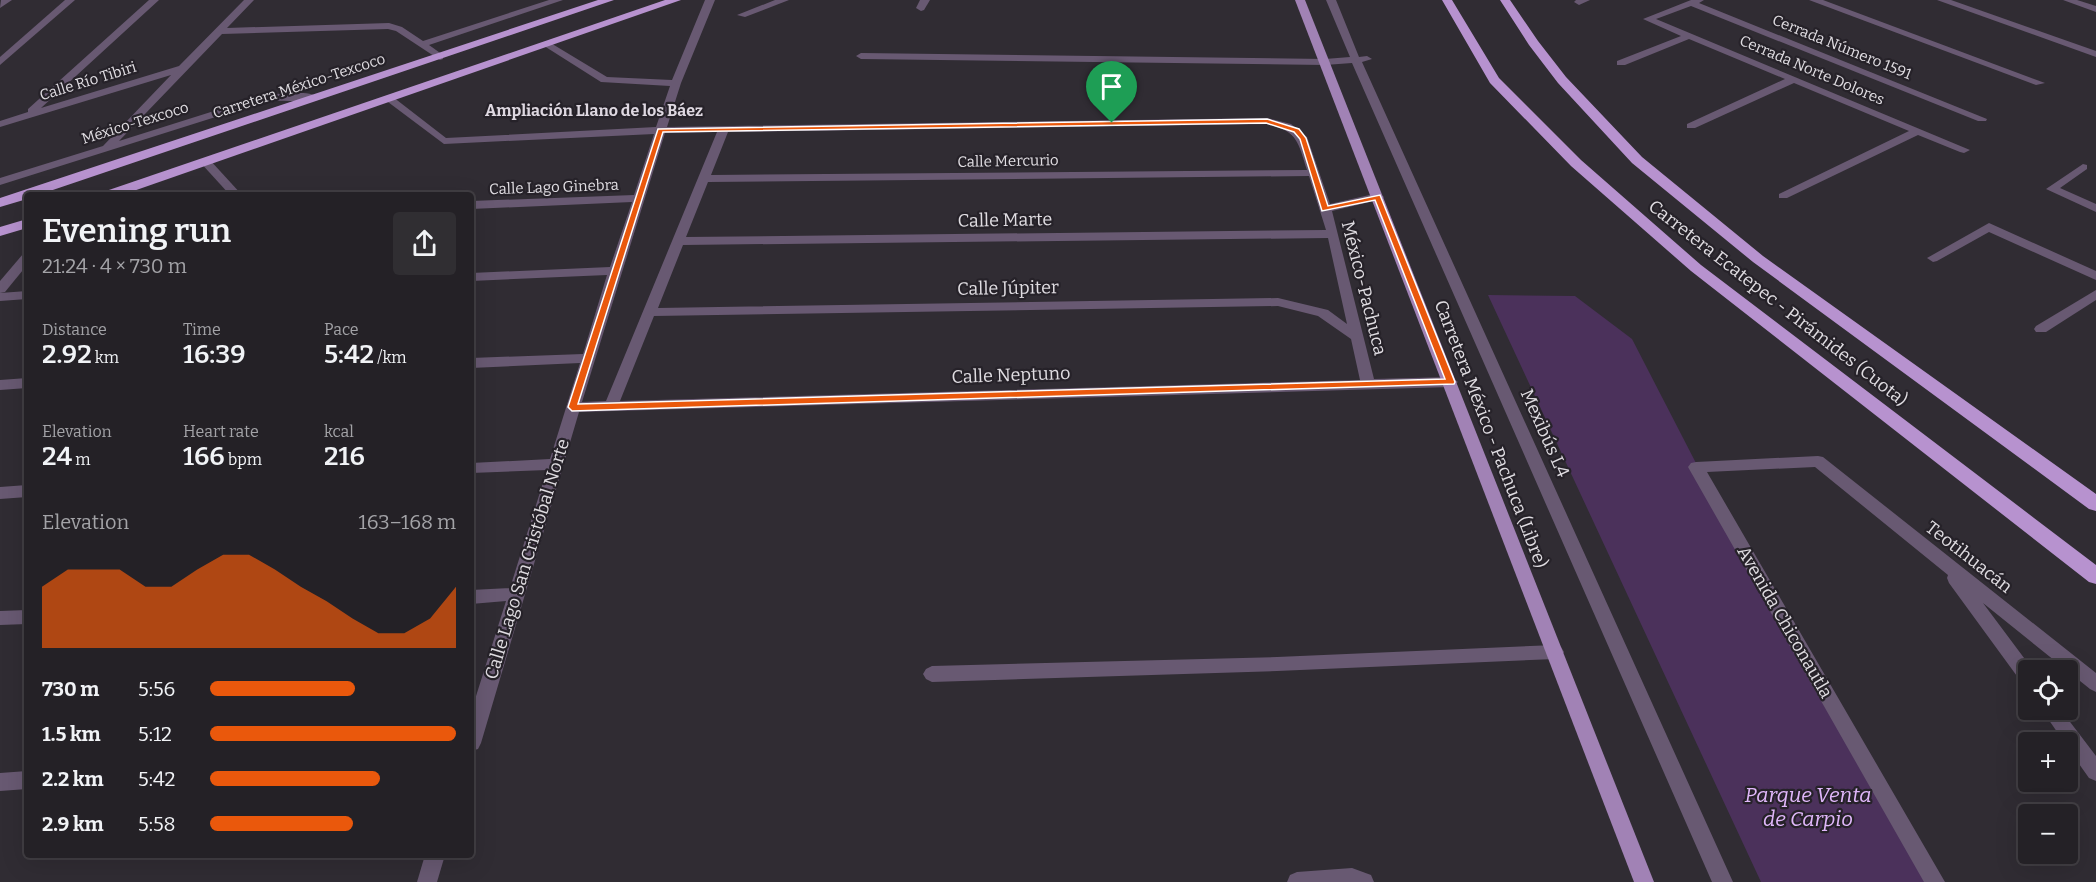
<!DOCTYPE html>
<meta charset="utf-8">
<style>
body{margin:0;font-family:Bitter,serif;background:#302e32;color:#f1f3f6;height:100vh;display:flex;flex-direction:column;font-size:22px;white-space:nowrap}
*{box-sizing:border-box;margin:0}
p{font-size:20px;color:#a3a3a7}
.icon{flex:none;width:33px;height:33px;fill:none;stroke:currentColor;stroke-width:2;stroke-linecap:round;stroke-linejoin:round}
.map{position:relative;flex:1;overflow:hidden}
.panel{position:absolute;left:24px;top:192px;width:450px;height:666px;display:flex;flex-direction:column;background:#242126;border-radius:6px;box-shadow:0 6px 24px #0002,0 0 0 2px #413e43}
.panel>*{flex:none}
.tools{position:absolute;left:2018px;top:660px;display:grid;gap:12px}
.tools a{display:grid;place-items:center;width:60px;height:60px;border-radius:6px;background:#242126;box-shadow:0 6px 24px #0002,0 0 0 2px #413e43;font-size:30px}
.pin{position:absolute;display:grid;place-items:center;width:51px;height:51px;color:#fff;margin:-62px -26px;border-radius:50% 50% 50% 0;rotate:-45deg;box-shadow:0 0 6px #0007}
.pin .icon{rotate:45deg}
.round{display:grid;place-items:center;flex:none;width:63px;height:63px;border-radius:6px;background:#302e32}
.headline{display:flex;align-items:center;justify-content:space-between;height:102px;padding:0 18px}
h1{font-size:33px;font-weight:600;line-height:45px}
.stats{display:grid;grid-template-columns:repeat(3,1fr);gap:9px;height:102px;padding:6px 18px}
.stats div{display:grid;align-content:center}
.stats b{font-size:26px;font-weight:600}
.stats small{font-size:16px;font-weight:400}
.stats p{font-size:16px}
.chart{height:168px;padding:12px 18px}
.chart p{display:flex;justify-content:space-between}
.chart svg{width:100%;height:108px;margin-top:6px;fill:#ea580c;opacity:.7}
ul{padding:0 18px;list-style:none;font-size:20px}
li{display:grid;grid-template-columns:96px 72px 1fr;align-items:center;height:45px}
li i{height:15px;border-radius:8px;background:#ea580c}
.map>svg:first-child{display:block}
.green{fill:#4b315b}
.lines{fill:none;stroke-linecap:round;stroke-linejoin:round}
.minor{fill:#685972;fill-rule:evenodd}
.major{fill:#a182b5;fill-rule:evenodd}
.highway{fill:#b792cf;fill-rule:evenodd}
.route{fill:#ea580c;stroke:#fff;stroke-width:1.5;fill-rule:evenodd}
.labels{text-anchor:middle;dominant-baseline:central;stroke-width:4.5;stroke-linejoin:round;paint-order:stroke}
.far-street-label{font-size:15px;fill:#e0dde2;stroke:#262229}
.far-neighbourhood-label{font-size:16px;font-weight:bold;fill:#ded8e1;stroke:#262229}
.street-label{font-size:18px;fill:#e0dde2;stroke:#262229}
.near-park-label{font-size:21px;font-style:italic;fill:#e0b7fa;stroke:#262229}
</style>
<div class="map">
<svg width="2096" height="882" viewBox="0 0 2096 882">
<rect width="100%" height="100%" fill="#302c33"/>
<path class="green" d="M1488,295L1575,296L1632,339L1698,467L1938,882H1761Z"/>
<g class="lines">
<g class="minor">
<path d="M12,0L0,8L1,0Z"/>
<path d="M65,0H75L0,65V57Z"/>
<path d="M149,0H159L41,108L179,66L244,0H254L227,28L389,23L402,27L423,41L549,0H563L429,45L443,55V59L440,60L396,31L388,29L222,34L119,141L265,95C281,94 307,89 320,98C313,103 278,100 266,101L0,185V178L103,146L171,75L0,127V121L28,112V109Z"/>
<path d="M705,0H715L681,83L667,127L1267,118L1291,124L1307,137L1330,204L1378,193L1384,197L1382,199L1332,211L1374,379L1451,377L1458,382L1451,387L579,412L481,743L478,749L471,751V712L506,601L471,604V590L510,588L547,470L471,473V463L550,459L580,363L471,368V358L583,354L607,275L471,281V273L610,267L632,202L471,209V201L634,195L654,134L444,144L384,99L393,97L446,138L656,127L670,86L601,82L541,44L549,42L607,77L672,80ZM1267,124C1298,131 1298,142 1307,170L711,175L728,132ZM717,132L606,401L582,402L665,133ZM1309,176L1326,230L686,237L708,182ZM1328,238L1347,324L1328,310L1278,298L658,308L683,245ZM1278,306L1318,316L1351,339L1360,380L620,401L654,316Z"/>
<path d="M775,0H789L745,17L737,15Z"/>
<path d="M920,0H930L924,10L921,11L916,8Z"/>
<path d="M1326,0H1336L1359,57L1367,56L1372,59L1362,62L1733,882H1712L1352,63L1325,65L861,59L856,56L861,53L1325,59L1350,57Z"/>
<path d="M1576,0H1590L1579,5L1574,2Z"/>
<path d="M1691,0H1704L1699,3L1987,119L1986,121H1978L1691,6L1656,19L1970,150L1964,153L1960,152L1918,135L1787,198H1779V194L1909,131L1794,83L1695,128H1687V124L1785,79L1689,39L1625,65H1617V61L1681,36L1643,19Z"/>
<path d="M1809,0H1823L2045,83L2036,85Z"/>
<path d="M1937,0H1951L2096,51V57Z"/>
<path d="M2063,0H2077L2096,6V12Z"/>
<path d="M205,158L209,159L242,195H230L199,161Z"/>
<path d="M2083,164L2087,165V169L2060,188L2096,204V212L2046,189Z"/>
<path d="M1989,223L2096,271V280L1989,232L1937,261L1933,262L1927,258Z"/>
<path d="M27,253V265L5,292L0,293V281L23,254Z"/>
<path d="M2096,290V300L2046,332H2036L2034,329L2036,326Z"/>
<path d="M27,291V299L0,301V293Z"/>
<path d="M27,378V388L0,390V380Z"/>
<path d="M1818,456L1823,457L2096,673V692L2090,689L1983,603L2033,670H2028V686L2022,683L1949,583L1947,578L1948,575L1815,467L1707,472L1945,882H1924L1688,467L1691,463L1696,462Z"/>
<path d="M27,485V497L0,499V487Z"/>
<path d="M27,610V624L0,625V611Z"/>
<path d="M1555,645L1561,647L1564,652L1561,657L1555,659L1277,671L932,682L926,679L923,674L926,669L932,666L1277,657Z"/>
<path d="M2042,710H2061L2096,756V781L2089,778L2067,747V742H2064Z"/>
<path d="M27,771V789L0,791V773Z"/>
<path d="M425,855H445L437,882H417Z"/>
<path d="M1352,868L1371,875L1374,882H1287L1290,875L1297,872Z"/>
</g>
<path class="major" d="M1295,0H1305L1654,882H1634Z"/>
<g class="highway">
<path d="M598,0H614L38,195H27V199L0,207V198Z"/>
<path d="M665,0H681L122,195H101L103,192Z"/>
<path d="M1442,0H1452L1499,78L1581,160L1701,265L2096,565V584L2089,582L1691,271L1571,166L1490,83Z"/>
<path d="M1500,0H1510L1538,41L1566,77L1642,157L1763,256L2096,494V511L2089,509L1753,262L1632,163L1558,83L1529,45Z"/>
<path d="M27,219V228L0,236V227Z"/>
</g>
</g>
<path class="route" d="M1267,119L1299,129L1306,138L1328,206L1380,195L1455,382L1454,384L572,411L568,407L658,129ZM1266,123L1294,132L1300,139L1322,211L1375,200L1445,379L578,404L663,132Z"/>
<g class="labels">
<g class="far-street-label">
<text transform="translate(1842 47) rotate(22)">Cerrada Número 1591</text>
<text transform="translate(1812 70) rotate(23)">Cerrada Norte Dolores</text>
<text transform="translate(88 81) rotate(-17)">Calle Río Tibiri</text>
<text transform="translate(299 86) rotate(-18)">Carretera México-Texcoco</text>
<text transform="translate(135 123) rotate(-17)">México-Texcoco</text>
<text transform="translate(1008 161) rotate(-1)">Calle Mercurio</text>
<text transform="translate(554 187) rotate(-2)">Calle Lago Ginebra</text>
</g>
<g class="far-neighbourhood-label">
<text x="594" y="110">Ampliación Llano de los Báez</text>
</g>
<g class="street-label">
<text transform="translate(1005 220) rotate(-1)">Calle Marte</text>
<text transform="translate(1008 288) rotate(-1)">Calle Júpiter</text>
<text transform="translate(1364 288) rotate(76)">México-Pachuca</text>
<text transform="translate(1778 303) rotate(38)">Carretera Ecatepec - Pirámides (Cuota)</text>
<text transform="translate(1011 375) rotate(-2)">Calle Neptuno</text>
<text transform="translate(1545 433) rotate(66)">Mexibús L4</text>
<text transform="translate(1491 434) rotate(69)">Carretera México - Pachuca (Libre)</text>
<text transform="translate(1969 557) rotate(38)">Teotihuacán</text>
<text transform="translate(527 559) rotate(-73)">Calle Lago San Cristóbal Norte</text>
<text transform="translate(1785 622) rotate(60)">Avenida Chiconautla</text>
</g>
<g class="near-park-label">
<text x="1808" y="795">Parque Venta<tspan x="1808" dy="24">de Carpio</tspan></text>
</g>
</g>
</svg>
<div class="tools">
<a><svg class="icon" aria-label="locate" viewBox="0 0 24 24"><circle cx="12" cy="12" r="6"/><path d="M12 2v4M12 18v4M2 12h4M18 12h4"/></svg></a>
<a>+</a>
<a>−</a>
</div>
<div class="pin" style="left:1112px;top:123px;background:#1e9e55"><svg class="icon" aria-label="arrive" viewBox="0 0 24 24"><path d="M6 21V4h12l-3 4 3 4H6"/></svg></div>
<section class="panel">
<div class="headline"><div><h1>Evening run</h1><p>21:24 · 4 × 730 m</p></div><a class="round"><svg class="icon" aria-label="share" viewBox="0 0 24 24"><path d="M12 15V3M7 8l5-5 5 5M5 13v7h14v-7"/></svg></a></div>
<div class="stats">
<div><p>Distance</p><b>2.92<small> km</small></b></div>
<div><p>Time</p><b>16:39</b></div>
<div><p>Pace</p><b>5:42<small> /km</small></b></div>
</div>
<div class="stats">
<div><p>Elevation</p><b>24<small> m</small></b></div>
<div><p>Heart rate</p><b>166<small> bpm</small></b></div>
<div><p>kcal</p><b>216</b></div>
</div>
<div class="chart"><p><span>Elevation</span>163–168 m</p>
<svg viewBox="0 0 160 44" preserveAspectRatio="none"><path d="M0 44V19L10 12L20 12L30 12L40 19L50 19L60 12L70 6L80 6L90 12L100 19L110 25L120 32L130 38L140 38L150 32L160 19V44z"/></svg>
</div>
<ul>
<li><b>730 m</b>5:56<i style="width:59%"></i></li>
<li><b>1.5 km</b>5:12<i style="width:100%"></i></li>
<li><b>2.2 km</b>5:42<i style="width:69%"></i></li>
<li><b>2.9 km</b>5:58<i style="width:58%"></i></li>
</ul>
</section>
</div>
